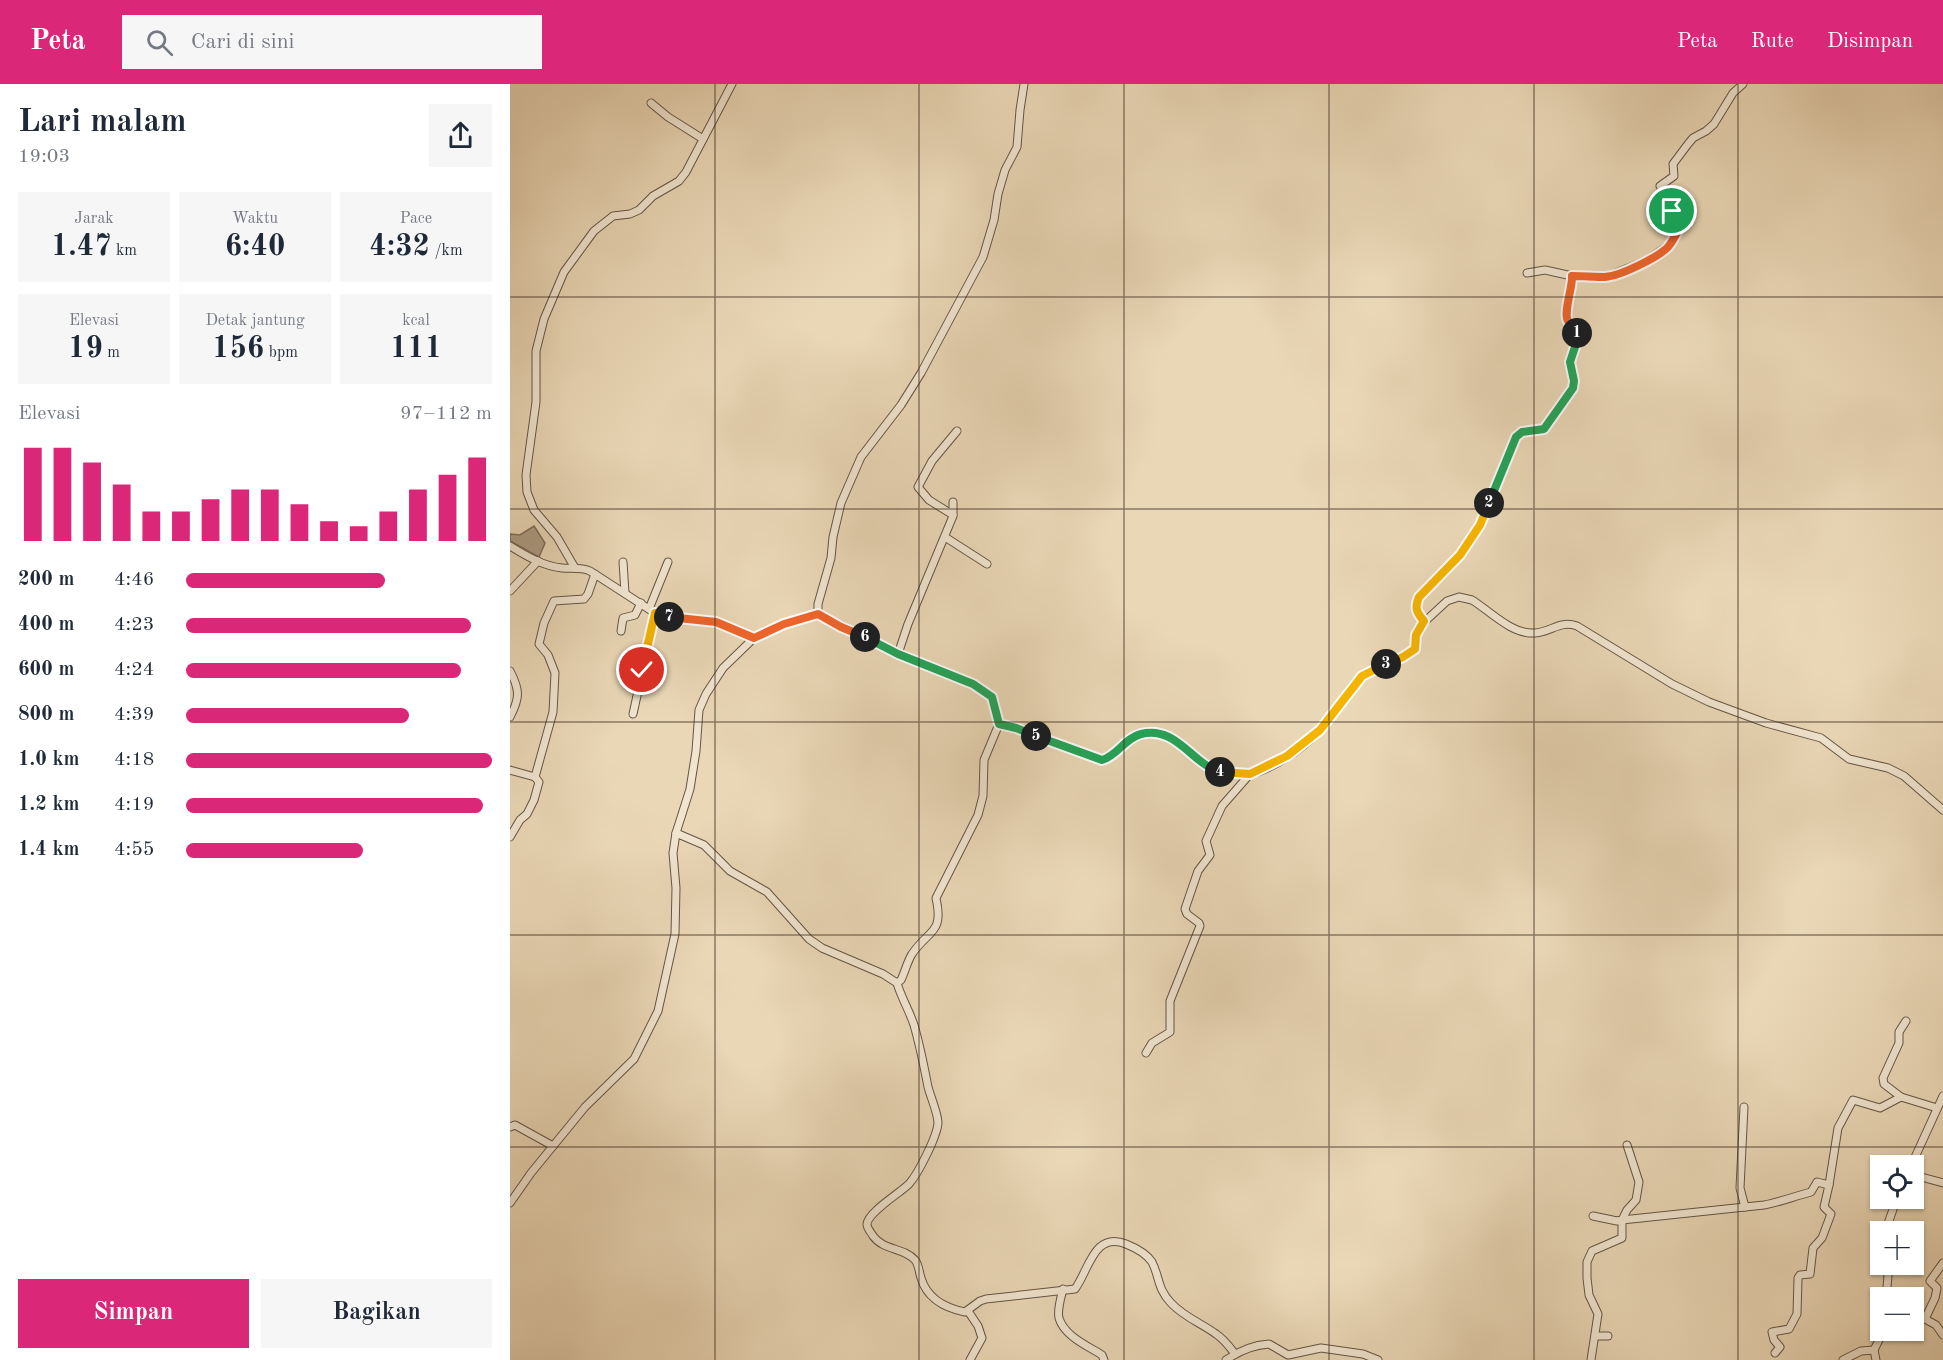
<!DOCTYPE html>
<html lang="id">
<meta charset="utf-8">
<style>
body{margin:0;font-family:"Old Standard TT",serif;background:#f6f6f7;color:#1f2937;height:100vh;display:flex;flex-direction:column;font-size:22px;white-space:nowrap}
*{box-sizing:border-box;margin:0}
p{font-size:20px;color:#747a83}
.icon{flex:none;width:33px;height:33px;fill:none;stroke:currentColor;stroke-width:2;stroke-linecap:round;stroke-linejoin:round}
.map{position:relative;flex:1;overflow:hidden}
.drawer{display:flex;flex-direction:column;background:#fff;width:510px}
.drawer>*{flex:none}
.fabs{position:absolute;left:1360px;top:1071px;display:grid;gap:12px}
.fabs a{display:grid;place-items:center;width:54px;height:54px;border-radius:0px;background:#fff;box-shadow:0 2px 4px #0004;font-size:30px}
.pin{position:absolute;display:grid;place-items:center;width:51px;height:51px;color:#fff;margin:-26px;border:3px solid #fff;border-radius:50%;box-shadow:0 2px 6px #0007}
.km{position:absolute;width:30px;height:30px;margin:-15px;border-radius:50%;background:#222;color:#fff;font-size:16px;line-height:30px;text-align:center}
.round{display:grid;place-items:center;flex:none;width:63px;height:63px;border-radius:0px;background:#f6f6f7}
.summary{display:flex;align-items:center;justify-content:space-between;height:102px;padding:0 18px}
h1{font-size:33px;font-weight:600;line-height:45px}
.figures{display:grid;grid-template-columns:repeat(3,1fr);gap:9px;height:102px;padding:6px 18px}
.figures div{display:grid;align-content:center;border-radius:0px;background:#f6f6f7;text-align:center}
.figures b{font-size:30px;font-weight:600}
.figures small{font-size:16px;font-weight:400}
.figures p{font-size:16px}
.chart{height:168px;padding:12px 18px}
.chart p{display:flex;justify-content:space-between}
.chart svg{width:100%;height:108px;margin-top:6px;stroke:#db2777;stroke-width:6}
.primary-button{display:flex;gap:12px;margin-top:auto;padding:12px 18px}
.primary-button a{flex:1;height:69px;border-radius:0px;background:#db2777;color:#fff;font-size:24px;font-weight:600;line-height:69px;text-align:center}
.primary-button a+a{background:#f6f6f7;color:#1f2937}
ul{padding:0 18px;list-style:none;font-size:20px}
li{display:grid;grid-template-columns:96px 72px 1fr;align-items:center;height:45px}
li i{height:15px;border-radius:8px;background:#db2777}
header{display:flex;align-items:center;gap:36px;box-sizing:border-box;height:84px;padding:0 30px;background:#db2777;color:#fff}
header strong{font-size:28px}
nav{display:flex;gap:33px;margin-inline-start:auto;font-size:21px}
.search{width:420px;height:54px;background:#f6f6f7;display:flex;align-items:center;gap:15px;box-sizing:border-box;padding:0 21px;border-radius:0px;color:#747a83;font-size:22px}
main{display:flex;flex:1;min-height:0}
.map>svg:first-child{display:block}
.water{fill:#ad9c83;stroke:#7e6e5b;stroke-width:1.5}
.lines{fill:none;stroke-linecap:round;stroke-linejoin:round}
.minor-casing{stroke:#645545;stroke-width:9}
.minor{stroke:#f1e5d0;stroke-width:7}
.split-1-casing{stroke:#fff;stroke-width:12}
.split-2-casing{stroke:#fff;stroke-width:12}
.split-3-casing{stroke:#fff;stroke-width:12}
.split-4-casing{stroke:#fff;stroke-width:12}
.split-5-casing{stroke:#fff;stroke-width:12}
.split-6-casing{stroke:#fff;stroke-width:12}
.split-7-casing{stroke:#fff;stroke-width:12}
.split-8-casing{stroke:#fff;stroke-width:12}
.split-1{stroke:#f0652b;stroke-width:8}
.split-2{stroke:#22a559;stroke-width:8}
.split-3{stroke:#f5b400;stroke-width:8}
.split-4{stroke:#f5b400;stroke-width:8}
.split-5{stroke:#22a559;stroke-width:8}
.split-6{stroke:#22a559;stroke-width:8}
.split-7{stroke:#f0652b;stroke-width:8}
.split-8{stroke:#f5b400;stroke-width:8}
.grid{fill:none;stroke:#382a1f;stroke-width:1.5;stroke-opacity:0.55}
</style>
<header>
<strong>Peta</strong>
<div class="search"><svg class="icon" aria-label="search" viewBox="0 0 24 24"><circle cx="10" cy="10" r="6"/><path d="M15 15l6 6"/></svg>Cari di sini</div>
<nav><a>Peta</a><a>Rute</a><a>Disimpan</a></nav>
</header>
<main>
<section class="drawer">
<div class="summary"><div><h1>Lari malam</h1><p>19:03</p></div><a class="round"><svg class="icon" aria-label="share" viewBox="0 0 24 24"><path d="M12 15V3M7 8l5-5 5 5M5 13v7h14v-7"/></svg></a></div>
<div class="figures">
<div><p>Jarak</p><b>1.47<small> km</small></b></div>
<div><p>Waktu</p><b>6:40</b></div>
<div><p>Pace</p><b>4:32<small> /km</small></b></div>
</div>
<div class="figures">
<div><p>Elevasi</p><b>19<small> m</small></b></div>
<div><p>Detak jantung</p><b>156<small> bpm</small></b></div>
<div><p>kcal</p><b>111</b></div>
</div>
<div class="chart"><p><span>Elevasi</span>97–112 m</p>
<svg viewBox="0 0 160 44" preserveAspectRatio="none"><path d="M5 44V6M15 44V6M25 44V12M35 44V21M45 44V32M55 44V32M65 44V27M75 44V23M85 44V23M95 44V29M105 44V36M115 44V38M125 44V32M135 44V23M145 44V17M155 44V10"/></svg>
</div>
<ul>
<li><b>200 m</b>4:46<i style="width:65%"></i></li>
<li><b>400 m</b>4:23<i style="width:93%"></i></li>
<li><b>600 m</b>4:24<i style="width:90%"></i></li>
<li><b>800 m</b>4:39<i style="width:73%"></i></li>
<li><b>1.0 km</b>4:18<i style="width:100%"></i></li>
<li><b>1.2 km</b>4:19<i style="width:97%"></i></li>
<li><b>1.4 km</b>4:55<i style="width:58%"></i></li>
</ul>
<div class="primary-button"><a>Simpan</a><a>Bagikan</a></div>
</section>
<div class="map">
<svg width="1433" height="1276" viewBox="0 0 1433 1276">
<rect width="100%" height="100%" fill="#ead7b6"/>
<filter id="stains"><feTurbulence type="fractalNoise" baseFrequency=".00333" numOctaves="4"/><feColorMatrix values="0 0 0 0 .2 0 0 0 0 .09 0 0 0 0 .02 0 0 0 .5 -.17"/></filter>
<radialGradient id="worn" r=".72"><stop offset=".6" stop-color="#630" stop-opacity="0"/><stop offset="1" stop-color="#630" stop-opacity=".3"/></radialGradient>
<path class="water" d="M24,442L35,459L29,473L0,457V450L10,451Z"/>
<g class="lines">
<g class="minor-casing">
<g id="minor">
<path d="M141,19L158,33L193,55"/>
<path d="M1017,189L1035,186L1062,192"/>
<path d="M443,431L419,416L408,403L422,377L447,347"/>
<path d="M435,453L477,480"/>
<path d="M0,462C16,472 33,482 52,484C62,485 71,483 80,487L145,529L168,535L206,538L244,554L274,540L308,530L388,570L463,600L477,609L482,613L489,640L506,644L592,676C608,672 616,651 633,649C666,646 675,668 696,682C706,688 716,690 727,690C731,690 736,691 740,690C767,684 802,658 819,636C830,622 838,603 852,592C866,581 889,576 905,565L906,551L910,542L937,517L949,513L962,516C980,527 1002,551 1025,549C1042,548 1049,536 1067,542L1162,600L1199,618L1256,639L1311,654L1339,675L1378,684L1394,692L1433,726"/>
<path d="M113,478L115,509"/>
<path d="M65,484L47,453L24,426L17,408L16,391L26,318V267L34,235L54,188L84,147L103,132L120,130L129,126L143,112L169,97L176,88L222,0"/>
<path d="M0,507L28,477"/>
<path d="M139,525L158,478"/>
<path d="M308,530V520L321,474L323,453L331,419L351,373L391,321L411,289L473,173L484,136L488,110L495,86L507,63L510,26L514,0"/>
<path d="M914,538C907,529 904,523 909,513L945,476L970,441L1006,353L1012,348L1034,345L1063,304L1061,274L1068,252C1065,244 1056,238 1056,231C1056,218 1063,204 1062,192L1096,193L1136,177L1159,161L1172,137L1161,126L1150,102L1164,92L1163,80L1178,60L1183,54L1196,47L1204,40L1223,9L1233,0"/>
<path d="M111,547L113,534L125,531L131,519"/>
<path d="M388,570L398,540L443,432V418"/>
<path d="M0,587C10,606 10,614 0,633"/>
<path d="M123,630L145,529"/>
<path d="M0,686L25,693"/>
<path d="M166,749L194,761L220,787L257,808L299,855L312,864L373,890L387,899C391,913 399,926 404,941C410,962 414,982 418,1003C421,1014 427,1027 428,1038C428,1051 408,1090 399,1100C390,1109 358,1128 357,1140C357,1145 361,1148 363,1152C374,1167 393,1163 405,1176C409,1181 409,1188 411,1194C417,1214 435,1224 455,1228L470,1217L476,1215L565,1205C579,1186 584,1147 616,1160C626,1164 636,1169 642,1178C650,1194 647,1204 661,1219C674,1233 691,1239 706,1250C714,1255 719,1262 725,1270"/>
<path d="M0,753L10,736L17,730L24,716L29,698L25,693L43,628L45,589L38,571L29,560L34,539L44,517L74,515L78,510L85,490"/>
<path d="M387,899L391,896C395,888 397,878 402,870C419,845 434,850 426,814L468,731L473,712L474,676L489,640"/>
<path d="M636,969L642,959L660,948V917L690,842L689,839L677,830L675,825L688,787L700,771L696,757L712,722L740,690"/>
<path d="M1391,1013L1374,1000L1373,994L1389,959V948L1396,937"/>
<path d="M1234,1023L1230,1104L1235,1123"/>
<path d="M0,1043L5,1041L43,1062"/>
<path d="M1401,1082L1433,1012"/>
<path d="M1404,1091L1433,1099"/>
<path d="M0,1119L21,1089L75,1023L124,975L148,927L165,850L166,804L163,769L166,749L180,705L186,667L189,626L196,610L213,584L244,554"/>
<path d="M1083,1132L1107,1137L1112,1136L1117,1126L1126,1116L1129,1098L1117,1061"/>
<path d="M1375,1148L1387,1114"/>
<path d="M1433,1179L1420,1197L1427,1204L1425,1214L1415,1235L1426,1241L1433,1251"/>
<path d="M1376,1180L1378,1192L1376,1214"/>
<path d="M553,1205C551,1213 547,1226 549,1234C554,1252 578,1262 592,1271L594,1276"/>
<path d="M458,1227L468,1242L472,1254L460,1276"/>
<path d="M1086,1252H1098"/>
<path d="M1265,1269L1270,1263L1264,1256L1262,1248L1279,1245L1287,1230L1288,1194L1290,1191L1300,1190L1303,1164L1312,1154L1321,1130L1314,1123L1319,1101"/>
<path d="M716,1276C729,1267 743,1261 759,1260L778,1271L811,1264L853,1270L868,1276"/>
<path d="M1081,1276L1088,1230L1079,1211L1077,1194V1178L1082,1167L1112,1154V1136L1254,1121C1271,1118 1285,1112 1301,1108L1307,1098L1319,1101L1328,1044L1343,1016L1370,1024L1391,1013L1427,1024"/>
<path d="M1333,1276L1351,1267L1364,1266"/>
<path d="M1366,1276L1364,1266L1374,1246"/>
</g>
</g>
<use href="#minor" class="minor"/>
</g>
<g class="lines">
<g class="split-1-casing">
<path id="split-1" d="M1067,249C1064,244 1060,241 1058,237C1053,229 1063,202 1062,192C1073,192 1084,193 1095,193C1110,192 1147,174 1158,163C1164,156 1168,146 1172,138L1162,127"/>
</g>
<g class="split-2-casing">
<path id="split-2" d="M979,419L1006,353L1012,348L1034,345L1063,304L1064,297L1060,278L1068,254L1067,249"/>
</g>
<g class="split-3-casing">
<path id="split-3" d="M876,580L893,573L905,565L906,551L914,537C907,529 904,524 909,513L950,471L970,441L979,419"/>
</g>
<g class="split-4-casing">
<path id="split-4" d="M710,688L740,690L777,672L810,646L852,592L876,580"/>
</g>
<g class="split-5-casing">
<path id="split-5" d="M526,652L592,676C607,672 615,654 631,650C666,641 682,680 710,688"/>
</g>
<g class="split-6-casing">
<path id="split-6" d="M355,553L388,570L463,600L482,613L489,640L506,644L526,652"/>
</g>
<g class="split-7-casing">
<path id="split-7" d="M159,533L206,538L244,554L274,540L308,530L331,543L355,553"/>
</g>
<g class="split-8-casing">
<path id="split-8" d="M132,586L145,529L159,533"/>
</g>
<use href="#split-1" class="split-1"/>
<use href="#split-2" class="split-2"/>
<use href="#split-3" class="split-3"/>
<use href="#split-4" class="split-4"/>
<use href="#split-5" class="split-5"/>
<use href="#split-6" class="split-6"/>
<use href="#split-7" class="split-7"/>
<use href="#split-8" class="split-8"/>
</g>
<path class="grid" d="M205,0V1276M409,0V1276M614,0V1276M819,0V1276M1024,0V1276M1228,0V1276M0,213H1433M0,425H1433M0,638H1433M0,851H1433M0,1063H1433"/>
<rect width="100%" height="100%" filter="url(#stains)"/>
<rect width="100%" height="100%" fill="url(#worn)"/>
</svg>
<div class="fabs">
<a><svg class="icon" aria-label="locate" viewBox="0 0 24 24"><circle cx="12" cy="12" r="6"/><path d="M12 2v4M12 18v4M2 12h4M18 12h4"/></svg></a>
<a>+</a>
<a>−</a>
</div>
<div class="pin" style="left:1162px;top:127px;background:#1e9e55"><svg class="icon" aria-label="arrive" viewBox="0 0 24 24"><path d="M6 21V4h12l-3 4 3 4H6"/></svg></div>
<div class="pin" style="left:132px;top:586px;background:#d93025"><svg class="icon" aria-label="check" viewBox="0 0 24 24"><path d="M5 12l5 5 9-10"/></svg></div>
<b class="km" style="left:1067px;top:249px">1</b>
<b class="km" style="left:979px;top:419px">2</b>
<b class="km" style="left:876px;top:580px">3</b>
<b class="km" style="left:710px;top:688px">4</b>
<b class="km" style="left:526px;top:652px">5</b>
<b class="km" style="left:355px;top:553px">6</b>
<b class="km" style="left:159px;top:533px">7</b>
</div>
</main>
